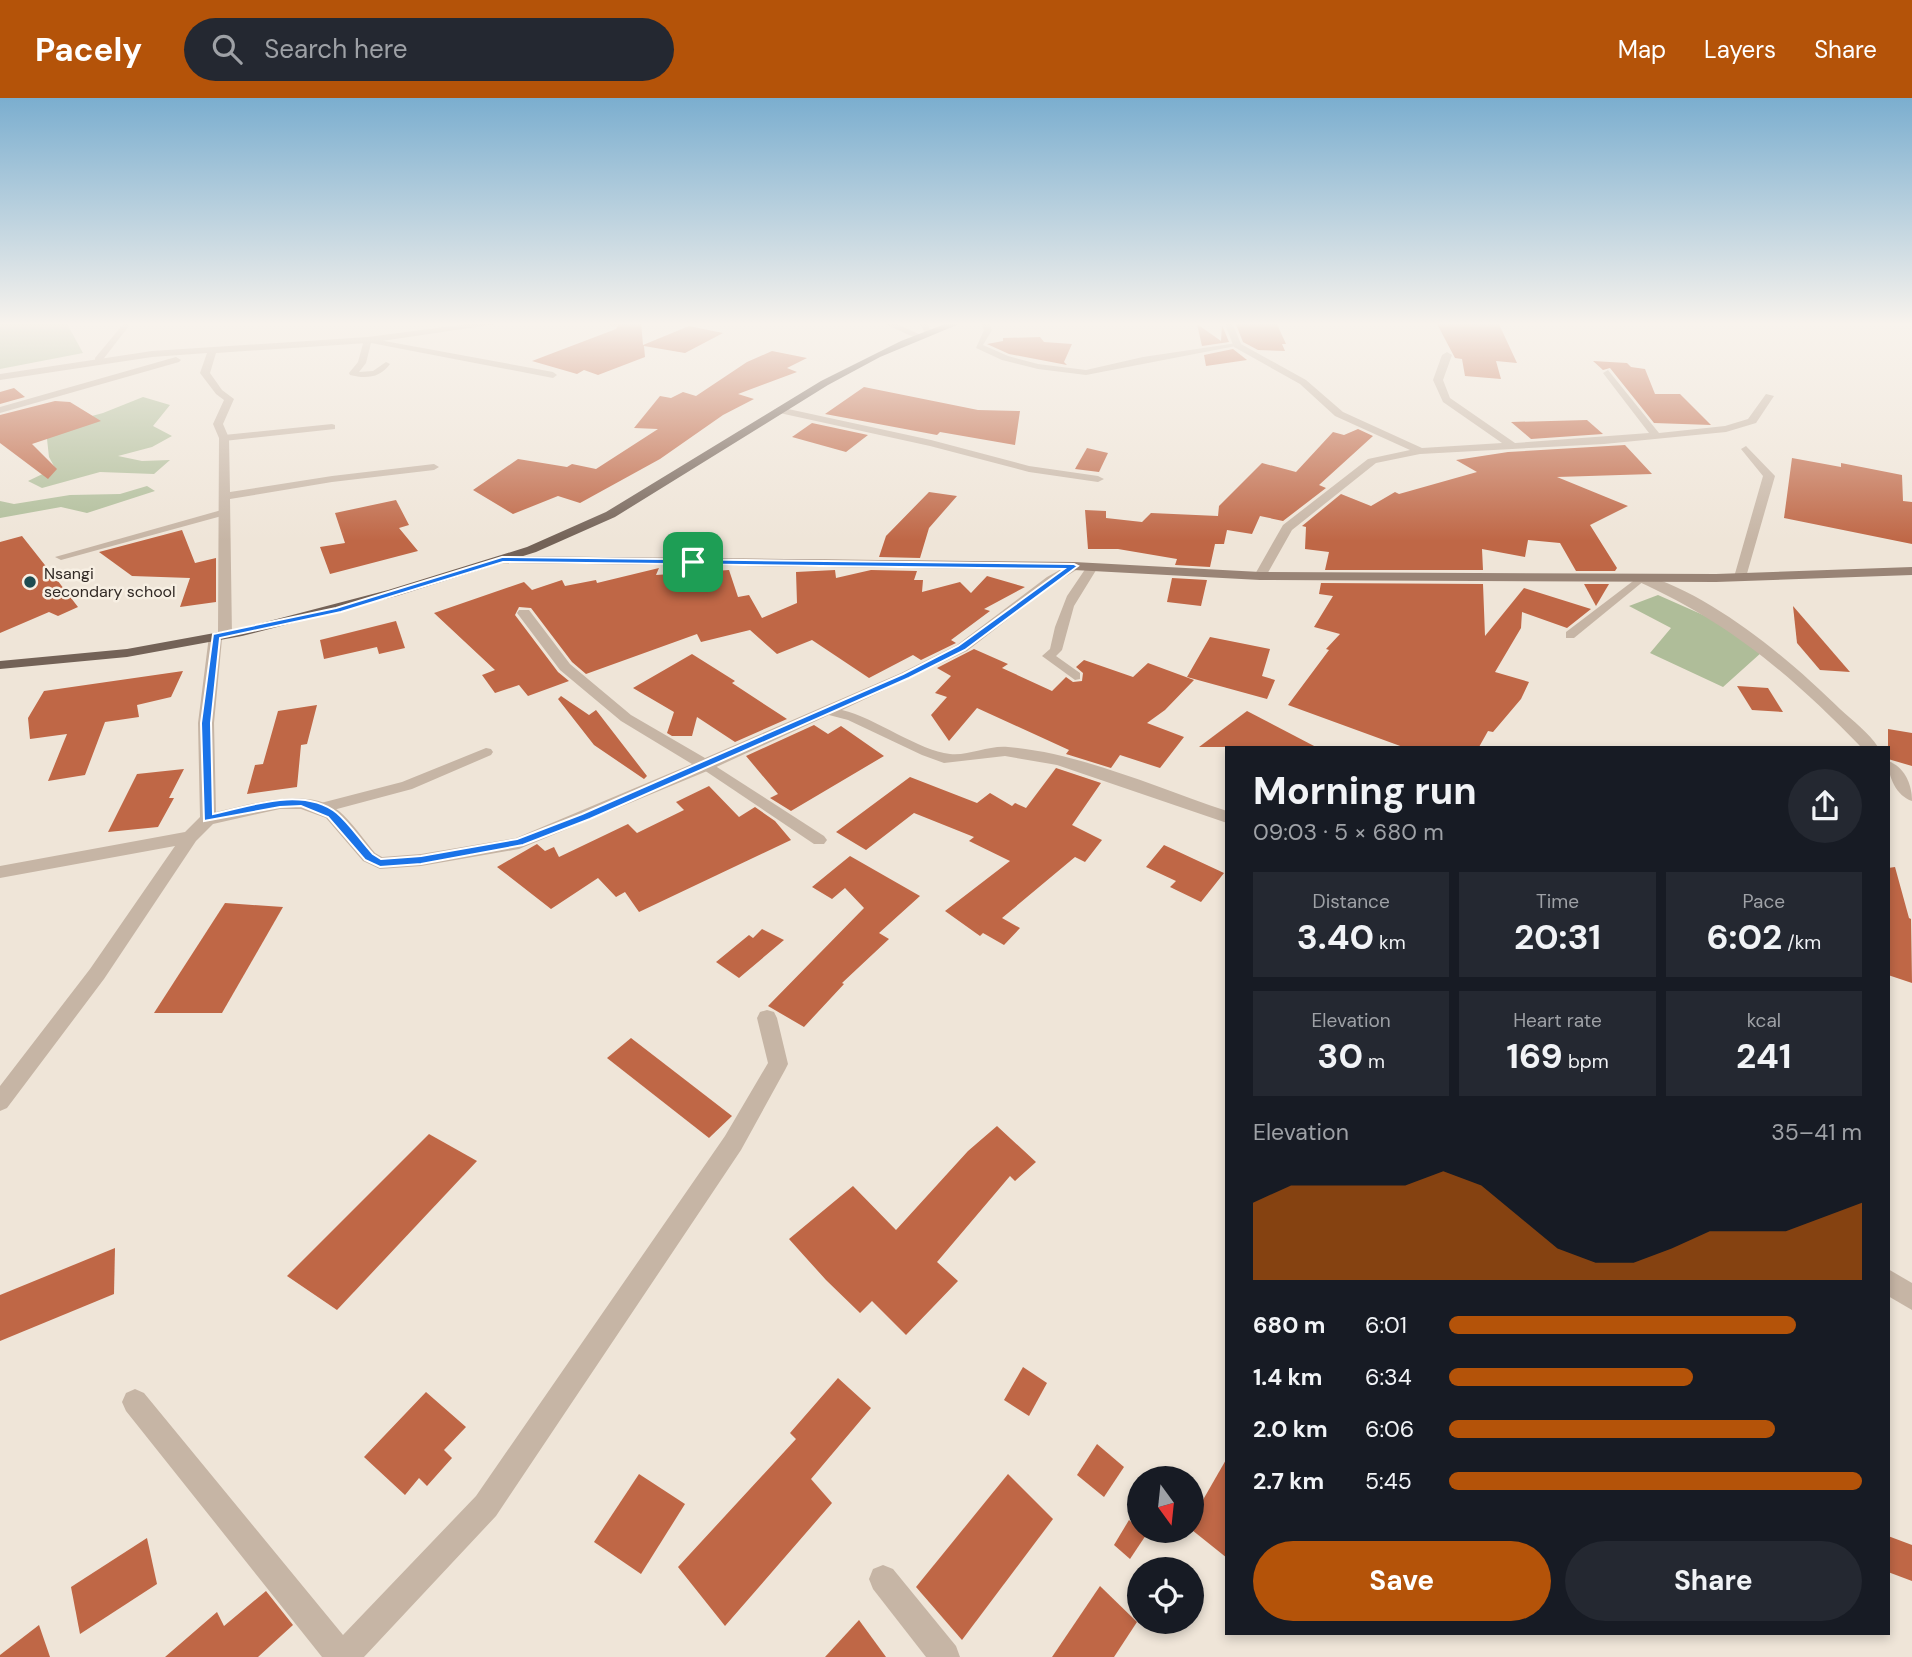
<!DOCTYPE html>
<meta charset="utf-8">
<style>
body{margin:0;font-family:"DM Sans",sans-serif;background:#242831;color:#f1f3f6;height:100vh;display:flex;flex-direction:column;font-size:26px;white-space:nowrap}
*{box-sizing:border-box;margin:0}
p{font-size:23px;color:#9ea1a6}
.icon{flex:none;width:38px;height:38px;fill:none;stroke:currentColor;stroke-width:2;stroke-linecap:round;stroke-linejoin:round}
.map{position:relative;flex:1;overflow:hidden}
.panel{position:absolute;left:1225px;top:648px;width:665px;height:889px;display:flex;flex-direction:column;background:#171b24;border-radius:0px;box-shadow:0 4px 10px #0003}
.panel>*{flex:none}
.needle{width:46px;rotate:165deg}
.controls{position:absolute;left:1127px;top:1368px;display:grid;gap:14px}
.controls a{display:grid;place-items:center;width:77px;height:77px;border-radius:50%;background:#171b24;box-shadow:0 4px 10px #0003;font-size:35px}
.pin{position:absolute;display:grid;place-items:center;width:60px;height:60px;color:#fff;margin:-30px;border-radius:14px;box-shadow:0 4px 10px #0006}
.round{display:grid;place-items:center;flex:none;width:74px;height:74px;border-radius:37px;background:#242831}
.head{display:flex;align-items:center;justify-content:space-between;height:119px;padding:0 28px}
h1{font-size:38px;font-weight:700;line-height:52px}
.figures{display:grid;grid-template-columns:repeat(3,1fr);gap:10px;height:119px;padding:7px 28px}
.figures div{display:grid;align-content:center;border-radius:0px;background:#242831;text-align:center}
.figures b{font-size:35px;font-weight:700}
.figures small{font-size:19px;font-weight:400}
.figures p{font-size:19px}
.chart{height:196px;padding:14px 28px}
.chart p{display:flex;justify-content:space-between}
.chart svg{width:100%;height:126px;margin-top:7px;fill:#b45309;opacity:.7}
.cta{display:flex;gap:14px;margin-top:auto;padding:14px 28px}
.cta a{flex:1;height:80px;border-radius:42px;background:#b45309;color:#fff;font-size:28px;font-weight:700;line-height:80px;text-align:center}
.cta a+a{background:#242831;color:#f1f3f6}
ul{padding:0 28px;list-style:none;font-size:23px}
li{display:grid;grid-template-columns:112px 84px 1fr;align-items:center;height:52px}
li i{height:18px;border-radius:9px;background:#b45309}
header{display:flex;align-items:center;gap:42px;box-sizing:border-box;height:98px;padding:0 35px;background:#b45309;color:#fff}
header strong{font-size:33px}
nav{display:flex;gap:38px;margin-inline-start:auto;font-size:24px}
.search{width:490px;height:63px;background:#242831;display:flex;align-items:center;gap:18px;box-sizing:border-box;padding:0 24px;border-radius:38px;color:#9ea1a6;font-size:26px}
.map>svg:first-child{display:block}
.green{fill:#afbd99}
.building{fill:#bf6746}
.lines{fill:none;stroke-linecap:round;stroke-linejoin:round}
.lane{fill:#c6b5a5;fill-rule:evenodd}
.street{fill:#c6b5a5;fill-rule:evenodd}
.secondary{fill:#998476;fill-rule:evenodd}
.primary{fill:#736257;fill-rule:evenodd}
.route{fill:#1a73e8;stroke:#fff;stroke-width:2;fill-rule:evenodd}
.poi-dot{fill:#1e4c51;stroke:#f7efe3;stroke-width:2.5}
.labels{text-anchor:middle;dominant-baseline:central;stroke-width:5;stroke-linejoin:round;paint-order:stroke}
.far-poi-label{font-size:16px;fill:#322a26;stroke:#f7efe3;text-anchor:start}
</style>
<header>
<strong>Pacely</strong>
<div class="search"><svg class="icon" aria-label="search" viewBox="0 0 24 24"><circle cx="10" cy="10" r="6"/><path d="M15 15l6 6"/></svg>Search here</div>
<nav><a>Map</a><a>Layers</a><a>Share</a></nav>
</header>
<div class="map">
<svg width="1912" height="1559" viewBox="0 0 1912 1559">
<rect width="100%" height="100%" fill="#efe5d8"/>
<g class="green">
<path d="M0,224H66L83,255L0,271Z"/>
<path d="M143,299L170,307L153,328L172,338L152,349L118,358L142,363L170,362L154,376L100,374L42,390L28,383L55,370L49,359L47,341L32,334L103,315Z"/>
<path d="M147,388L155,393L87,415L61,409L0,420V403L14,406L70,397L120,396Z"/>
<path d="M1658,497L1719,524L1762,554L1723,589L1650,555L1671,530L1629,508Z"/>
</g>
<g class="building">
<path d="M620,224H641L643,247L689,228L723,235L685,255L644,248L645,259L598,277L584,272L577,276L532,263L616,231Z"/>
<path d="M1235,224H1276L1286,246H1282L1285,253L1258,252L1243,244Z"/>
<path d="M1436,224H1498L1517,265L1496,263L1501,281L1465,278L1462,261L1455,260Z"/>
<path d="M1197,226L1221,243L1222,227L1229,244L1202,248Z"/>
<path d="M1040,239L1044,244L1072,246L1064,264L1067,267L1009,256L987,246L1003,243V240Z"/>
<path d="M1233,251L1247,262L1206,268L1204,257Z"/>
<path d="M772,253L807,260L787,270L797,274L738,296L754,301L723,317L660,361L580,405L558,398L513,416L473,392L518,361L567,369L572,366L596,371L658,331L634,330L660,298L671,300L683,294L696,298L747,264Z"/>
<path d="M1593,263L1627,265L1631,269L1645,271L1655,296H1680L1711,327L1654,325L1610,270L1603,272Z"/>
<path d="M864,289L978,312L1020,313L1015,347L940,334L937,337L825,316Z"/>
<path d="M14,290L25,299L0,306V294Z"/>
<path d="M55,303L70,304L101,323L32,346L57,371L48,381L0,345V317Z"/>
<path d="M1587,322L1603,336L1531,341L1511,324Z"/>
<path d="M812,325L868,337L846,354L792,339Z"/>
<path d="M1358,331L1373,338L1319,387L1326,390L1283,423L1260,418L1252,436L1227,432L1224,446H1215L1210,469L1175,467L1177,461L1118,451H1088L1085,412L1106,413V420L1142,424L1151,415L1218,418L1219,408L1262,365L1296,374L1333,334L1344,337Z"/>
<path d="M1625,347L1652,376L1557,379L1628,408L1590,427L1617,470L1615,473H1576L1560,445L1528,442L1525,459L1482,451L1483,472H1325L1329,454L1305,451L1306,429L1302,428L1341,396L1371,408L1395,394L1399,396L1477,374L1456,362L1508,354Z"/>
<path d="M1087,350L1108,355L1099,374L1075,371Z"/>
<path d="M1792,360L1841,369V365L1902,377L1903,403L1912,404V446L1784,420Z"/>
<path d="M929,394L957,398L929,430L920,460L879,459L886,438Z"/>
<path d="M396,402L409,427L399,430L418,453L330,476L320,449L345,445L335,415Z"/>
<path d="M182,432L195,465L216,460V504L180,509L190,480L132,478L99,454Z"/>
<path d="M22,438L52,476H49L54,478L78,509L58,518L49,514L0,535V444Z"/>
<path d="M659,470L656,477L729,472L738,499L749,497L762,520L797,505L796,474L835,472L836,480L871,472L917,473L914,482H923L922,494L960,484L971,495L987,478L1025,489L984,511L990,513L951,542L956,545L921,562L913,557L869,580L812,542L777,556L750,532L701,544L697,536L586,576L572,564L531,510L519,509L515,517L558,574L569,583L528,598L519,587L495,595L482,577L495,572L434,515L524,484L532,492L562,482L565,488L596,482L597,485Z"/>
<path d="M1172,480L1207,482L1201,508L1167,504Z"/>
<path d="M1321,485L1483,486L1485,538L1524,490L1591,511L1567,530L1522,514L1521,530L1495,574L1529,584L1521,601L1493,634L1488,633L1479,649H1403L1288,607L1329,552L1326,551L1340,536L1314,529L1333,498L1319,496Z"/>
<path d="M1584,486H1609L1596,508Z"/>
<path d="M1793,508L1850,574L1820,572L1797,545Z"/>
<path d="M396,523L405,550L379,556L377,549L324,561L320,542Z"/>
<path d="M1210,539L1270,551L1262,578L1275,582L1267,601L1187,579Z"/>
<path d="M974,551L1008,566L1002,570L1052,593L1066,579L1073,584L1082,583L1083,575L1076,569L1084,562L1133,579L1148,565L1194,582L1165,612L1147,625L1184,639L1160,670L1120,657L1111,670L1066,656L1069,652L977,610L949,643L931,617L947,599L935,595L951,578L937,570Z"/>
<path d="M692,556L735,583L732,585L787,621L735,644L697,619L692,638H672L667,635L674,614L633,590Z"/>
<path d="M183,573L171,599L137,607L139,619L105,624L85,677L48,683L67,636L30,641L28,620L44,593Z"/>
<path d="M1737,588L1768,590L1783,614L1752,612Z"/>
<path d="M561,598L589,617L596,612L647,678L644,681L594,647L558,601Z"/>
<path d="M317,607L307,646L301,647L297,689L247,696L255,667L263,666L278,613Z"/>
<path d="M1247,613L1316,649H1199Z"/>
<path d="M814,627L828,636L841,628L884,658L791,713L770,700L778,696L746,658Z"/>
<path d="M1888,631L1912,635V668L1888,661Z"/>
<path d="M1056,670L1101,685L1072,727L1102,742L1085,764L1075,759L1002,820L1020,830L1004,847L983,835L980,838L945,813L1010,763L969,743L974,739L914,715L866,752L836,734L910,679L977,705L990,695L1012,708L1015,705L1026,710Z"/>
<path d="M184,671L169,700H174L158,729L108,734L137,676Z"/>
<path d="M709,688L739,719L755,709L775,723L791,742L639,814L625,794L616,799L598,780L551,811L497,769L537,746L545,753L554,749L559,759L628,726L637,735L684,712L676,704Z"/>
<path d="M1164,747L1224,775L1201,804L1170,789L1176,783L1146,769Z"/>
<path d="M850,758L920,798L879,835L889,841L842,885L844,886L804,929L768,908L864,810L845,790L832,801L812,789Z"/>
<path d="M1895,769L1909,820L1911,821L1912,885L1888,877V770Z"/>
<path d="M225,805L283,809L222,915H154Z"/>
<path d="M762,831L784,842L739,880L716,864L749,837L753,840Z"/>
<path d="M631,940L732,1018L709,1040L607,960Z"/>
<path d="M997,1028L1036,1064L1015,1083L1010,1078L937,1164L958,1183L906,1237L872,1203L860,1215L826,1182L789,1141L853,1088L896,1132L968,1053Z"/>
<path d="M429,1036L477,1063L337,1212L287,1178Z"/>
<path d="M115,1150L114,1196L0,1243V1197Z"/>
<path d="M1023,1269L1047,1285L1029,1318L1004,1302Z"/>
<path d="M838,1280L871,1310L811,1381L832,1405L725,1528L678,1469L796,1341L790,1335Z"/>
<path d="M426,1294L466,1329L444,1352L452,1360L427,1388L419,1380L405,1397L364,1359Z"/>
<path d="M1097,1346L1124,1369L1104,1399L1077,1377Z"/>
<path d="M1227,1360V1460L1192,1432V1421Z"/>
<path d="M639,1376L685,1406L641,1476L594,1444Z"/>
<path d="M1008,1376L1053,1421L962,1542L916,1489Z"/>
<path d="M1129,1422L1146,1437L1130,1461L1114,1447Z"/>
<path d="M1888,1438L1912,1447V1483L1888,1474Z"/>
<path d="M147,1440L157,1486L80,1536L71,1489Z"/>
<path d="M1100,1488L1137,1524L1114,1559H1052Z"/>
<path d="M266,1493L293,1527L258,1559H165L217,1514L224,1528Z"/>
<path d="M859,1522L886,1559H825Z"/>
<path d="M39,1527L50,1559H0V1557Z"/>
</g>
<g class="lines">
<g class="lane">
<path d="M125,224H132L101,264H95V260Z"/>
<path d="M919,224H927L932,237H926Z"/>
<path d="M980,224H988L992,232L983,247L1008,258L1038,266L1086,272L1143,259L1237,245L1241,247L1086,277L1038,271L1002,262L976,250L984,232Z"/>
<path d="M368,240L553,274L557,277L553,280L371,245L366,265L359,274L373,273L386,264L390,266C380,280 366,281 350,277L349,275L358,264L364,242Z"/>
<path d="M332,326L335,327V331L224,343L219,340L224,337Z"/>
<path d="M225,411L230,414L229,416L61,462L55,459Z"/>
<path d="M1092,466L1098,469L1074,508L1062,552L1056,558L1080,575V581L1075,582L1042,558L1050,551L1055,529L1067,498L1088,467Z"/>
<path d="M1641,477L1647,480L1645,482L1574,540H1566V534Z"/>
<path d="M486,650L491,651L493,654L491,657L412,691L322,715L315,710L317,706L402,684Z"/>
<path d="M706,662L824,738L827,742L824,746H814L701,670L699,667Z"/>
</g>
<g class="street">
<path d="M482,224H510L368,245L216,255L210,275L222,292L234,301L223,326L229,340L230,394L332,378L434,366L439,369L434,372L332,384L230,401L232,538L222,541L214,625L216,714C252,706 307,688 339,713C352,724 364,742 375,755L382,759L421,756L516,740L692,666L621,623L560,572L517,515L519,512H529L570,566L631,617L705,660L901,575L957,547L1047,479L1074,464L1078,465V471L1055,485L967,553L842,612C876,620 919,653 950,656C969,658 989,647 1008,649C1081,655 1157,690 1227,713V725L1057,667L1005,658L944,665L922,657L848,622L829,617L712,671L519,751L421,768L380,771L363,763L326,720L301,711H280L213,726L196,743L104,881L7,1010L0,1013V988L90,871L175,748L0,780V768L185,734L200,719L198,625L209,538L218,534L219,340L213,326L224,302L216,296L200,275L207,255L152,259L0,282V276L152,253L368,239Z"/>
<path d="M603,224H617L618,226L614,229Z"/>
<path d="M880,224H893L923,238L916,240Z"/>
<path d="M1224,224H1232L1241,246L1306,282L1343,314L1422,350L1502,345L1443,304L1433,282L1442,257L1447,254L1452,257L1443,282L1450,300L1515,345L1649,335L1603,275L1608,272L1659,335L1725,328L1748,321L1766,296L1774,298L1756,325L1726,334L1604,346L1420,356L1376,365L1292,432L1266,478L1260,482L1254,478L1283,427L1368,361L1410,352L1335,318L1300,286L1234,249Z"/>
<path d="M176,259L181,262L179,264L0,315V309Z"/>
<path d="M779,309L931,342L1029,368L1098,378L1104,381L1098,384L1029,374L930,348L775,314L774,312Z"/>
<path d="M1746,348L1775,378L1746,479L1740,483L1734,479L1763,378L1741,351Z"/>
<path d="M1641,476C1712,496 1788,560 1840,611C1853,623 1869,635 1878,649H1861C1791,577 1730,525 1637,483L1635,480Z"/>
<path d="M1888,663C1905,669 1912,687 1912,703C1896,698 1888,678 1888,663Z"/>
<path d="M767,912L774,914L777,920L788,966L785,972L741,1052L496,1418L364,1559H322L126,1313L122,1304L126,1295L135,1291L144,1295L343,1537L476,1398L725,1038L768,965L757,920L760,914Z"/>
<path d="M1888,1171L1912,1185V1212L1888,1198Z"/>
<path d="M883,1467L893,1471L956,1548L960,1559H926L873,1491L869,1481L873,1471Z"/>
</g>
<path class="secondary" d="M503,458L1074,464L1260,474L1716,476L1912,469V477L1716,484L1260,482L1074,472L499,465L497,462Z"/>
<path class="primary" d="M950,224H964L880,259L828,287L615,419L536,454L397,498L242,538L127,559L0,571V563L127,551L242,530L388,492L527,449L606,414L821,283L901,243Z"/>
</g>
<linearGradient id="sky" x2="0" y2="1"><stop stop-color="#7baecf"/><stop offset="0.51" stop-color="#f8f3ed"/><stop offset="1" stop-color="#f8f3ed" stop-opacity="0"/></linearGradient>
<rect width="1912" height="443" fill="url(#sky)"/>
<path class="route" d="M502,459L1074,466L1078,468L965,552L909,580L590,721L523,747L421,766L380,769L365,762L328,719L301,708L280,709L204,723L201,625L213,536L336,510ZM503,464L1064,471L958,548L903,576L582,716L517,741L421,758L381,761L373,756C361,743 350,726 337,715C303,688 250,708 213,716L211,625L220,540L341,514Z"/>
<circle class="poi-dot" cx="30" cy="484" r="7"/>
<g class="labels">
<g class="far-poi-label">
<text x="44" y="475">Nsangi<tspan x="44" dy="18">secondary school</tspan></text>
</g>
</g>
</svg>
<div class="controls">
<a><svg class="needle" viewBox="-14 -14 28 28"><path d="M0-13l5 13h-10z" fill="#e53935"/><path d="M0 13l5-13h-10z" fill="#9ea1a6"/></svg></a>
<a><svg class="icon" aria-label="locate" viewBox="0 0 24 24"><circle cx="12" cy="12" r="6"/><path d="M12 2v4M12 18v4M2 12h4M18 12h4"/></svg></a>
</div>
<div class="pin" style="left:693px;top:464px;background:#1e9e55"><svg class="icon" aria-label="arrive" viewBox="0 0 24 24"><path d="M6 21V4h12l-3 4 3 4H6"/></svg></div>
<section class="panel">
<div class="head"><div><h1>Morning run</h1><p>09:03 · 5 × 680 m</p></div><a class="round"><svg class="icon" aria-label="share" viewBox="0 0 24 24"><path d="M12 15V3M7 8l5-5 5 5M5 13v7h14v-7"/></svg></a></div>
<div class="figures">
<div><p>Distance</p><b>3.40<small> km</small></b></div>
<div><p>Time</p><b>20:31</b></div>
<div><p>Pace</p><b>6:02<small> /km</small></b></div>
</div>
<div class="figures">
<div><p>Elevation</p><b>30<small> m</small></b></div>
<div><p>Heart rate</p><b>169<small> bpm</small></b></div>
<div><p>kcal</p><b>241</b></div>
</div>
<div class="chart"><p><span>Elevation</span>35–41 m</p>
<svg viewBox="0 0 160 44" preserveAspectRatio="none"><path d="M0 44V17L10 11L20 11L30 11L40 11L50 6L60 11L70 22L80 33L90 38L100 38L110 33L120 27L130 27L140 27L150 22L160 17V44z"/></svg>
</div>
<ul>
<li><b>680 m</b>6:01<i style="width:84%"></i></li>
<li><b>1.4 km</b>6:34<i style="width:59%"></i></li>
<li><b>2.0 km</b>6:06<i style="width:79%"></i></li>
<li><b>2.7 km</b>5:45<i style="width:100%"></i></li>
</ul>
<div class="cta"><a>Save</a><a>Share</a></div>
</section>
</div>
